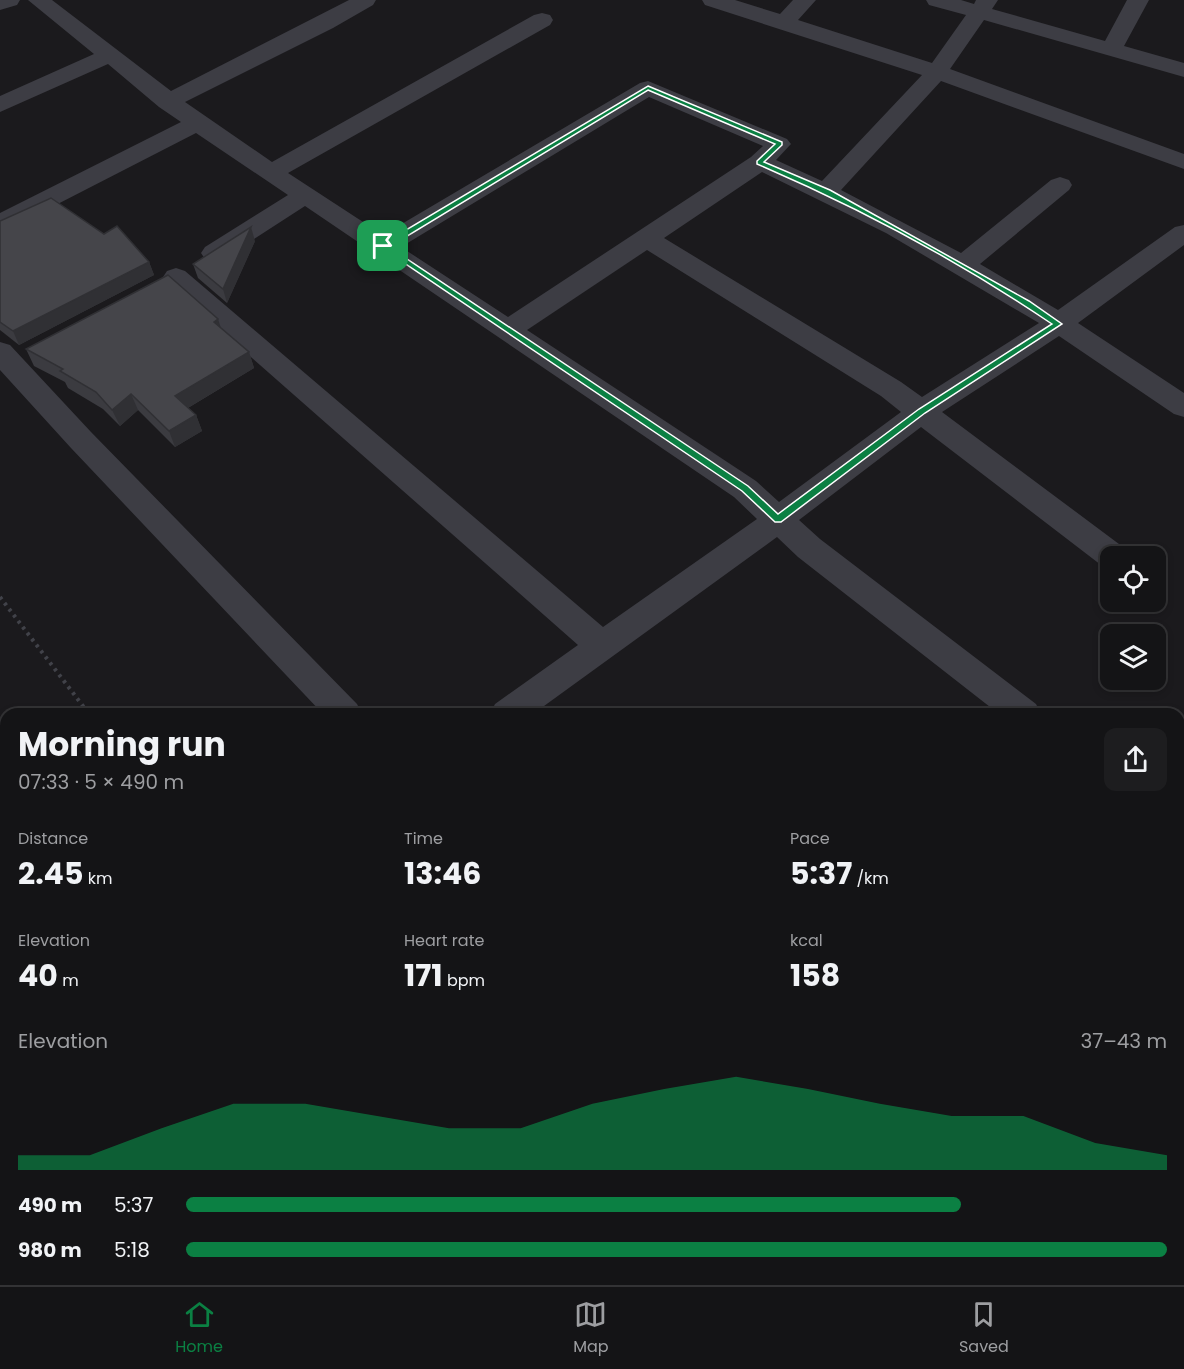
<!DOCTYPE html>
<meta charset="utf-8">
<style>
body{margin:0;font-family:Poppins,sans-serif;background:#1d1d1f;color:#f1f3f6;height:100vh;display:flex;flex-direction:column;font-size:22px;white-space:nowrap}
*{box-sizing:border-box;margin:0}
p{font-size:20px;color:#9d9ea1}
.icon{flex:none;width:33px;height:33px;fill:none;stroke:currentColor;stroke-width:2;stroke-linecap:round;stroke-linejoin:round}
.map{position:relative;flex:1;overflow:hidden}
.details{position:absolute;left:0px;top:708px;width:1185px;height:578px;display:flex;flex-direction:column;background:#141416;border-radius:18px 18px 0 0;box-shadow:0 3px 9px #0003,0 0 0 2px #333335}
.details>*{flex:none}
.tools{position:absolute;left:1100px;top:546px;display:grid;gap:12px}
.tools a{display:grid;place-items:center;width:66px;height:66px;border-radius:12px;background:#141416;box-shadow:0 3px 9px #0003,0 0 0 2px #333335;font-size:30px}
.pin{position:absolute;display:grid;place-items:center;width:51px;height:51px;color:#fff;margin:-26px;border-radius:12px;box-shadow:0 3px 9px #0006}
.round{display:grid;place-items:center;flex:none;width:63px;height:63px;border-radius:12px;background:#1d1d1f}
.headline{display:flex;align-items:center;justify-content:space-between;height:102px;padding:0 18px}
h1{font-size:33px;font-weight:700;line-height:45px}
.metrics{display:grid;grid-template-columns:repeat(3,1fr);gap:9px;height:102px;padding:6px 18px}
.metrics div{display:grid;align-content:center}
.metrics b{font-size:30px;font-weight:700}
.metrics small{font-size:16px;font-weight:400}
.metrics p{font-size:16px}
.chart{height:168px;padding:12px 18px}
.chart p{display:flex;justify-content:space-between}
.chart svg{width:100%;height:108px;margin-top:6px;fill:#0b8043;opacity:.7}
ul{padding:0 18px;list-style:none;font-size:20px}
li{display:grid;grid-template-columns:96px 72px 1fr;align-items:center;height:45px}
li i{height:15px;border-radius:8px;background:#0b8043}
.tab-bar{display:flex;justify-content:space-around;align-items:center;height:84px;border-top:2px solid #333335;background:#141416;font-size:16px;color:#9d9ea1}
.tab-bar a{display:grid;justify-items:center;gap:3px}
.tab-bar .current{color:#0b8043}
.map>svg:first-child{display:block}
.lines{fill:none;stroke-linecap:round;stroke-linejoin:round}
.path-far1{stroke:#414249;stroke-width:4;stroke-dasharray:3 4.5;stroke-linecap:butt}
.path{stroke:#414249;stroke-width:4.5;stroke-dasharray:4 5;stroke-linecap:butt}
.street{fill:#3d3d44;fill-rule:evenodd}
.wall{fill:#3b3b40}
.shaded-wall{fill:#303034}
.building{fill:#45454a;stroke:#303034;stroke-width:1.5}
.route{fill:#0b8043;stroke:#fff;stroke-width:1.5;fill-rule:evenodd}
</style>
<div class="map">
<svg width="1184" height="1285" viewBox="0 0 1184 1285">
<rect width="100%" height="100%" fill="#1b1a1d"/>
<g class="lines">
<path class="path-far1" d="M0,597L89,714"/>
<path class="path" d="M512,1280L516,1285"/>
<g class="street">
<path d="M0,0H20L17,5L0,10Z"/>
<path d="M28,0H52L171,91L349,0H376L373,5L333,28L185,102L272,162L534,15L542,13L550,15L553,20L550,25L288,173L383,235L640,83L648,81L787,139L791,144L776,160L822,181L922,75L705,5L702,0H735L780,14L793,0H816L798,20L932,63L966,15L929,5L926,0H961L974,4L976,0H998L992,9L1105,41L1127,0H1149L1124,46L1184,63V77L984,20L950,69L1184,154V169L941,81L841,190L961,253L1051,180L1060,177L1069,180L1072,185L1069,190L980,264L1058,310L1175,227L1184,225V245L1078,323L1184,393V417L1174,414L1059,336L942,412L1123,547L1127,556H1110V568L1101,565L921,427L799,520L820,539L1036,704L1041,714H999L798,557L777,537L533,714H490L495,704L578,645L167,283L163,277L167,271L176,268L185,271L603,627L757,519L734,497L305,206L223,259L214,261L205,259L201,253L205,247L288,195L196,133L9,229L0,231V213L181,122L159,107L108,64L0,112V96L94,54ZM649,97L763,146L751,157L508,317L401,247ZM762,172L886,233L1039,323L922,397L901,382L664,238ZM647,250L881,396L901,412L779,502L756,481L527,330Z"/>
<path d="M0,342L10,345L91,432L357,704L362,714H323L71,448L0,370Z"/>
<path d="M1179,807L1184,809V844L1179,842Z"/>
<path d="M1184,1027V1070L1179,1072V1029Z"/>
<path d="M6,1033V1075L0,1077V1035Z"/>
<path d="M278,1280H323L325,1285H280Z"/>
<path d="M940,1280H987L985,1285H938Z"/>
</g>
</g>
<g class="wall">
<path d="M0,221L104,234L149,262L154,275L19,345L0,330Z"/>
<path d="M255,241L227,303L198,278L193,264Z"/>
<path d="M218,319L221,328L249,352L254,368L188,408L196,415L202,431L175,447L138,410L120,426L103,409L68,388L65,382L34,366L26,349Z"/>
</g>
<g class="shaded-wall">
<path d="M251,227L255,241L227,303L223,289Z"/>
<path d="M149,262L154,275L19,345L13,331Z"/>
<path d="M218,319L223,335L214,322Z"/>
<path d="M249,352L254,368L181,412L175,396Z"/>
<path d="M131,394L138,410L120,426L112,410Z"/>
<path d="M196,415L202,431L175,447L169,431Z"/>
</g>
<g class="building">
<path d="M51,198L104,234L117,226L149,262L13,331L0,322V221Z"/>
<path d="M251,227L223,289L193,264Z"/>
<path d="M168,275L218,319L214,322L249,352L175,396L196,415L169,431L131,394L112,410L96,392L60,371L63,369L26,349Z"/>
</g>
<path class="route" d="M648,86L782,142V145L764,162L830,190L1029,301L1062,324L925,413L781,522H775L742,491L379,246ZM648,90L775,144L757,161V164C857,207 962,263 1052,324L919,409L778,514L748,486L389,247Z"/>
</svg>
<div class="tools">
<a><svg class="icon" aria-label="locate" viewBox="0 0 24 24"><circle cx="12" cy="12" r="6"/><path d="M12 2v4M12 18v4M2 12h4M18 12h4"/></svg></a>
<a><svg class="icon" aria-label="layers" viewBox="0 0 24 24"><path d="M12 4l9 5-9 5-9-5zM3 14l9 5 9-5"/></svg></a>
</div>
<div class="pin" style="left:383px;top:246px;background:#1e9e55"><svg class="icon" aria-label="arrive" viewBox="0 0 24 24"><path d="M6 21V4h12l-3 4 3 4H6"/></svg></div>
<section class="details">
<div class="headline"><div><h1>Morning run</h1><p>07:33 · 5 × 490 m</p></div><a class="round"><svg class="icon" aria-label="share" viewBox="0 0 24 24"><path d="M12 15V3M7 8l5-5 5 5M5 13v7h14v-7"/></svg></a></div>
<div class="metrics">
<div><p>Distance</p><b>2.45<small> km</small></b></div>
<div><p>Time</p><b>13:46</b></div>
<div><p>Pace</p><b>5:37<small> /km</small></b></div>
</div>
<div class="metrics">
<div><p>Elevation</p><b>40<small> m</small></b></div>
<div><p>Heart rate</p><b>171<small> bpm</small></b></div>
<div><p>kcal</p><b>158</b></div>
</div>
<div class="chart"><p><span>Elevation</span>37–43 m</p>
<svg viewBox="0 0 160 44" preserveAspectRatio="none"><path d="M0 44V38L10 38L20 27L30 17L40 17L50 22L60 27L70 27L80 17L90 11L100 6L110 11L120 17L130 22L140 22L150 33L160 38V44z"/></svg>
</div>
<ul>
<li><b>490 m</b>5:37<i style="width:79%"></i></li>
<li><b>980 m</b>5:18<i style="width:100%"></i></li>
</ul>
</section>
</div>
<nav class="tab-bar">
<a class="current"><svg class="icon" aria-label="home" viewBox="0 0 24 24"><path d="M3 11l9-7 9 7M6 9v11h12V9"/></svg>Home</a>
<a><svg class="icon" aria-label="map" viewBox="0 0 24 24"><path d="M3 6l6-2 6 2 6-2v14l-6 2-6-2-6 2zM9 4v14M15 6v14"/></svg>Map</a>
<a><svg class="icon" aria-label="saved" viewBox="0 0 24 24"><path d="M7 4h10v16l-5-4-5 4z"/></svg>Saved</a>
</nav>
